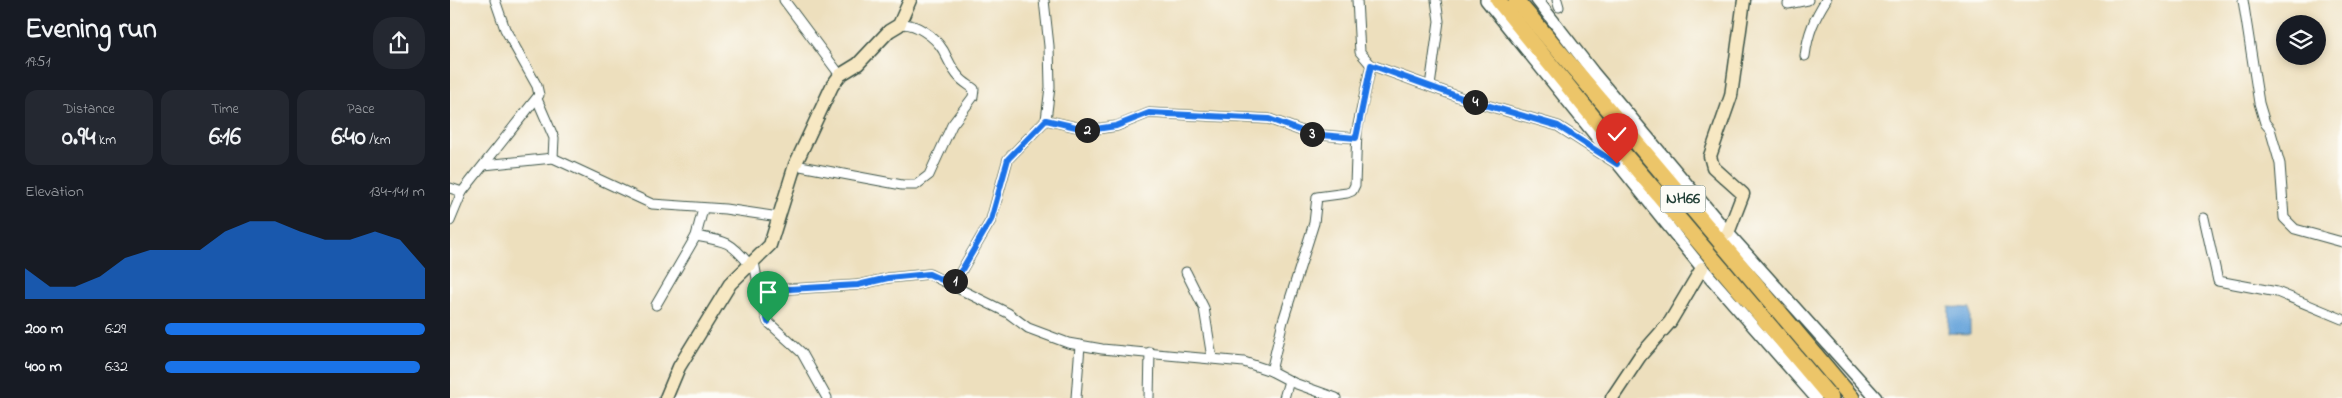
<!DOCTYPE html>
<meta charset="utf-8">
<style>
body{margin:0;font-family:"Indie Flower",sans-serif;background:#242831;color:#f1f3f6;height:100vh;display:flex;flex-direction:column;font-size:19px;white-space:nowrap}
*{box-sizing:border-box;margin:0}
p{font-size:16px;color:#9ea1a6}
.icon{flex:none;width:28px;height:28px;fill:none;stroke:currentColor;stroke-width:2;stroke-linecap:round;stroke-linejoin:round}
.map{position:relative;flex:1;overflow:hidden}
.panel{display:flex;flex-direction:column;background:#171b24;width:450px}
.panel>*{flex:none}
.controls{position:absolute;left:1826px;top:15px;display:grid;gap:10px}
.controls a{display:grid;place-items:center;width:50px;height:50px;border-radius:50%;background:#171b24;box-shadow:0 2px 8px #0003;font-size:25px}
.pin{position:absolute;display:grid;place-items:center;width:42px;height:42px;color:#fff;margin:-51px -21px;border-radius:50% 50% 50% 0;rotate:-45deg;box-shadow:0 0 5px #0007}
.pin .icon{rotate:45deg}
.km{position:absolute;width:25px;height:25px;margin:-12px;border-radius:50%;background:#222;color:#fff;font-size:14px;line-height:25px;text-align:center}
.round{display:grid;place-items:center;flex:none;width:52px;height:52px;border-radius:20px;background:#242831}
.overview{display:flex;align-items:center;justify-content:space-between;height:85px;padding:0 25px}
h1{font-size:28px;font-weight:700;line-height:38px}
.figures{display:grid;grid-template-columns:repeat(3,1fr);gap:8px;height:85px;padding:5px 25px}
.figures div{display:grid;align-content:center;border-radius:12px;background:#242831;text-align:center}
.figures b{font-size:25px;font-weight:700}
.figures small{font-size:14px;font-weight:400}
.figures p{font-size:14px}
.chart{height:140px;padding:10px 25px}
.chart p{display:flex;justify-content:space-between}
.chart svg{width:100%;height:90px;margin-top:5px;fill:#1a73e8;opacity:.7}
ul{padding:0 25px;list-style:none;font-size:16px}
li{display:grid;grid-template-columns:80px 60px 1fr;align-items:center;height:38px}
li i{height:12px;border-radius:6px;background:#1a73e8}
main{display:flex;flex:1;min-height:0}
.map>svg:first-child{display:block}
.water{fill:#6aa6db;stroke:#447288}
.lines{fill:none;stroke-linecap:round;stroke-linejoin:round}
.minor-casing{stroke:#3e5549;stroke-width:11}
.tertiary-casing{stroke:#3e5549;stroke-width:14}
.secondary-casing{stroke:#3e5549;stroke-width:15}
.trunk-casing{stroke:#3e5549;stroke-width:18}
.minor{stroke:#fff;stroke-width:9}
.tertiary{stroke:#fff;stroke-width:11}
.secondary{stroke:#f7e8c3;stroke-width:12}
.trunk{stroke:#ecc569;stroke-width:15}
.route-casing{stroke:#fff;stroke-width:10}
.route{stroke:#1a73e8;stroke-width:6}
.labels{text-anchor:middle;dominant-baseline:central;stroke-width:4;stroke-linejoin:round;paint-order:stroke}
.shield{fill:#fdfcf7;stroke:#62766e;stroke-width:1}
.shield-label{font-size:16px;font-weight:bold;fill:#1f3d34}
</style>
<main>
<section class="panel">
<div class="overview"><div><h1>Evening run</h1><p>19:51</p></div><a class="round"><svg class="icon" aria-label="share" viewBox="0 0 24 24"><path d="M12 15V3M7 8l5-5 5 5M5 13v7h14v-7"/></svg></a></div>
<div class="figures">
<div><p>Distance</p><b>0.94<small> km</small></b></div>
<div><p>Time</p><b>6:16</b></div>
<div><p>Pace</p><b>6:40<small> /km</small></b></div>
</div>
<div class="chart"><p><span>Elevation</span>134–141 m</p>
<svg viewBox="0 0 160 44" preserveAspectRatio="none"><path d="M0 44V29L10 38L20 38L30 33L40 24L50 20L60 20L70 20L80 11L90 6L100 6L110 11L120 15L130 15L140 11L150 15L160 29V44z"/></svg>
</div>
<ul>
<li><b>200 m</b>6:29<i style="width:100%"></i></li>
<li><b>400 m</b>6:32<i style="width:98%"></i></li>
</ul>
</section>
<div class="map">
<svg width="1892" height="398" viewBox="0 0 1892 398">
<rect width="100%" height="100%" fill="#fdfcf7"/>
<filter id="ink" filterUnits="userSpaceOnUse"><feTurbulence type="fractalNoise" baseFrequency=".02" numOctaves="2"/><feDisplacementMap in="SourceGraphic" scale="10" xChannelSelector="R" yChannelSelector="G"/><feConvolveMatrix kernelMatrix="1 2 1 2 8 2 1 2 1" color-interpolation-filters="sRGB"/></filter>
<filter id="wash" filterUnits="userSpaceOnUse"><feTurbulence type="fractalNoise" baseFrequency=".0096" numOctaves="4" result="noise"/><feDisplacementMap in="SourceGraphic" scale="20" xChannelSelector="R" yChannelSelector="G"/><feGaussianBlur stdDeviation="1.12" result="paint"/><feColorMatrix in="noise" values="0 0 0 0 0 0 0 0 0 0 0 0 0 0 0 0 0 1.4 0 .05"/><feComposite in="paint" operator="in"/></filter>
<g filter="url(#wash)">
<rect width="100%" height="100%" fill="#eddfbd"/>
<path class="water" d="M1499,307L1520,308V334L1498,333Z"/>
</g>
<g filter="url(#ink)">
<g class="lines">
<g class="minor-casing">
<g id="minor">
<path d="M334,0L390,75"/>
<path d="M907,0L910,52L921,65L1012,98L1108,126L1164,162"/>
<path d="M1107,0L1109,7"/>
<path d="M1793,0L1809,103L1815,123L1820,129L1830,164L1834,218L1845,229L1892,242"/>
<path d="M1338,4L1358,0"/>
<path d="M1355,56C1358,33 1364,19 1376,0"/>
<path d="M980,86L989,21L986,0"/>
<path d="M87,99L104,138L103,158"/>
<path d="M596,120L639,130L667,126L699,113L819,119L860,134L906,138"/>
<path d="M34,165L103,158L202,204L275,209L329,217"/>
<path d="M345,165L452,185H466L479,175L502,125L523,97L524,89C519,85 513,82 509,77C502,70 498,59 493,50C485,37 464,21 449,25"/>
<path d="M0,188L12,192"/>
<path d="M1754,218L1768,281L1827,292L1892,319"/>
<path d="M0,221L12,192L89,95L87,86L55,29L45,0"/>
<path d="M246,236C276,241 280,241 300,265"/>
<path d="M304,262L310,295L318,322L352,353L377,398"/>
<path d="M736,272L754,308L762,358"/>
<path d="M503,285L541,220L558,159L596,120L600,87L599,46L594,0"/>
<path d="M310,295L322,290L408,285L438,278L479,274L558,313L578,328L618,343L652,349L794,362L821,371L844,383L886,398"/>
<path d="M206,305L246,236L253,209"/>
<path d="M821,371L833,321L864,223L867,197L897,193L902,191L905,185L907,130L921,65"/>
<path d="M626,398L630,345"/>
<path d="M699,398L700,352"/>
<path d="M834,398L839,381"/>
</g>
</g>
<g class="tertiary-casing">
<g id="tertiary">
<path d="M1036,0L1252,268L1366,398"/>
<path d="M1087,0L1143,72L1278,233L1426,398"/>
</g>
</g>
<g class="secondary-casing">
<g id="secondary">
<path d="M1278,233L1293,194L1263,167L1260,156L1281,96L1294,0"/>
<path d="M216,398L229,367L280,284L320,245L345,165L382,86L390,75L408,64L439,31L449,25L460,0"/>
<path d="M1162,398L1190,356L1220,322L1252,268"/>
</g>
</g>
<g class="trunk-casing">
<g id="trunk">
<path d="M1048,0L1152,128L1381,398"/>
<path d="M1066,0L1402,398"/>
</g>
</g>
<use href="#minor" class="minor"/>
<use href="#tertiary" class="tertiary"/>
<use href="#secondary" class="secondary"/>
<use href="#trunk" class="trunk"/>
</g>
</g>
<g class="lines" filter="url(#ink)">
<g class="route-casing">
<path id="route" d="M318,322L310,295L322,290L408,285L438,278L479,274L503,285L541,220L558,159L596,120L639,130L666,126L699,113L819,119L860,134L906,138L921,65L1012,98L1108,126L1167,164"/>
</g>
<use href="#route" class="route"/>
</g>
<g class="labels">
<rect class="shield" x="1210.5" y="185.5" width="45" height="27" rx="4"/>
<g class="shield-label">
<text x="1233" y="199">NH66</text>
</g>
</g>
</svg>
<div class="controls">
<a><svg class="icon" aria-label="layers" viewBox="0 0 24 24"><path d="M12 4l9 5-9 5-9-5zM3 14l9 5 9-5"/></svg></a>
</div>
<div class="pin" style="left:318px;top:322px;background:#1e9e55"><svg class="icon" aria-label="arrive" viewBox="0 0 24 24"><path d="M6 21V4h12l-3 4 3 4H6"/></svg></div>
<div class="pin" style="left:1167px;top:164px;background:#d93025"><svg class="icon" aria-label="check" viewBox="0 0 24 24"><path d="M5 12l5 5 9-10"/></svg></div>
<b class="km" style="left:505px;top:281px">1</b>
<b class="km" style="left:637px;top:130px">2</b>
<b class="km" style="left:862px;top:134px">3</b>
<b class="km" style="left:1025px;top:102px">4</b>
</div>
</main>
